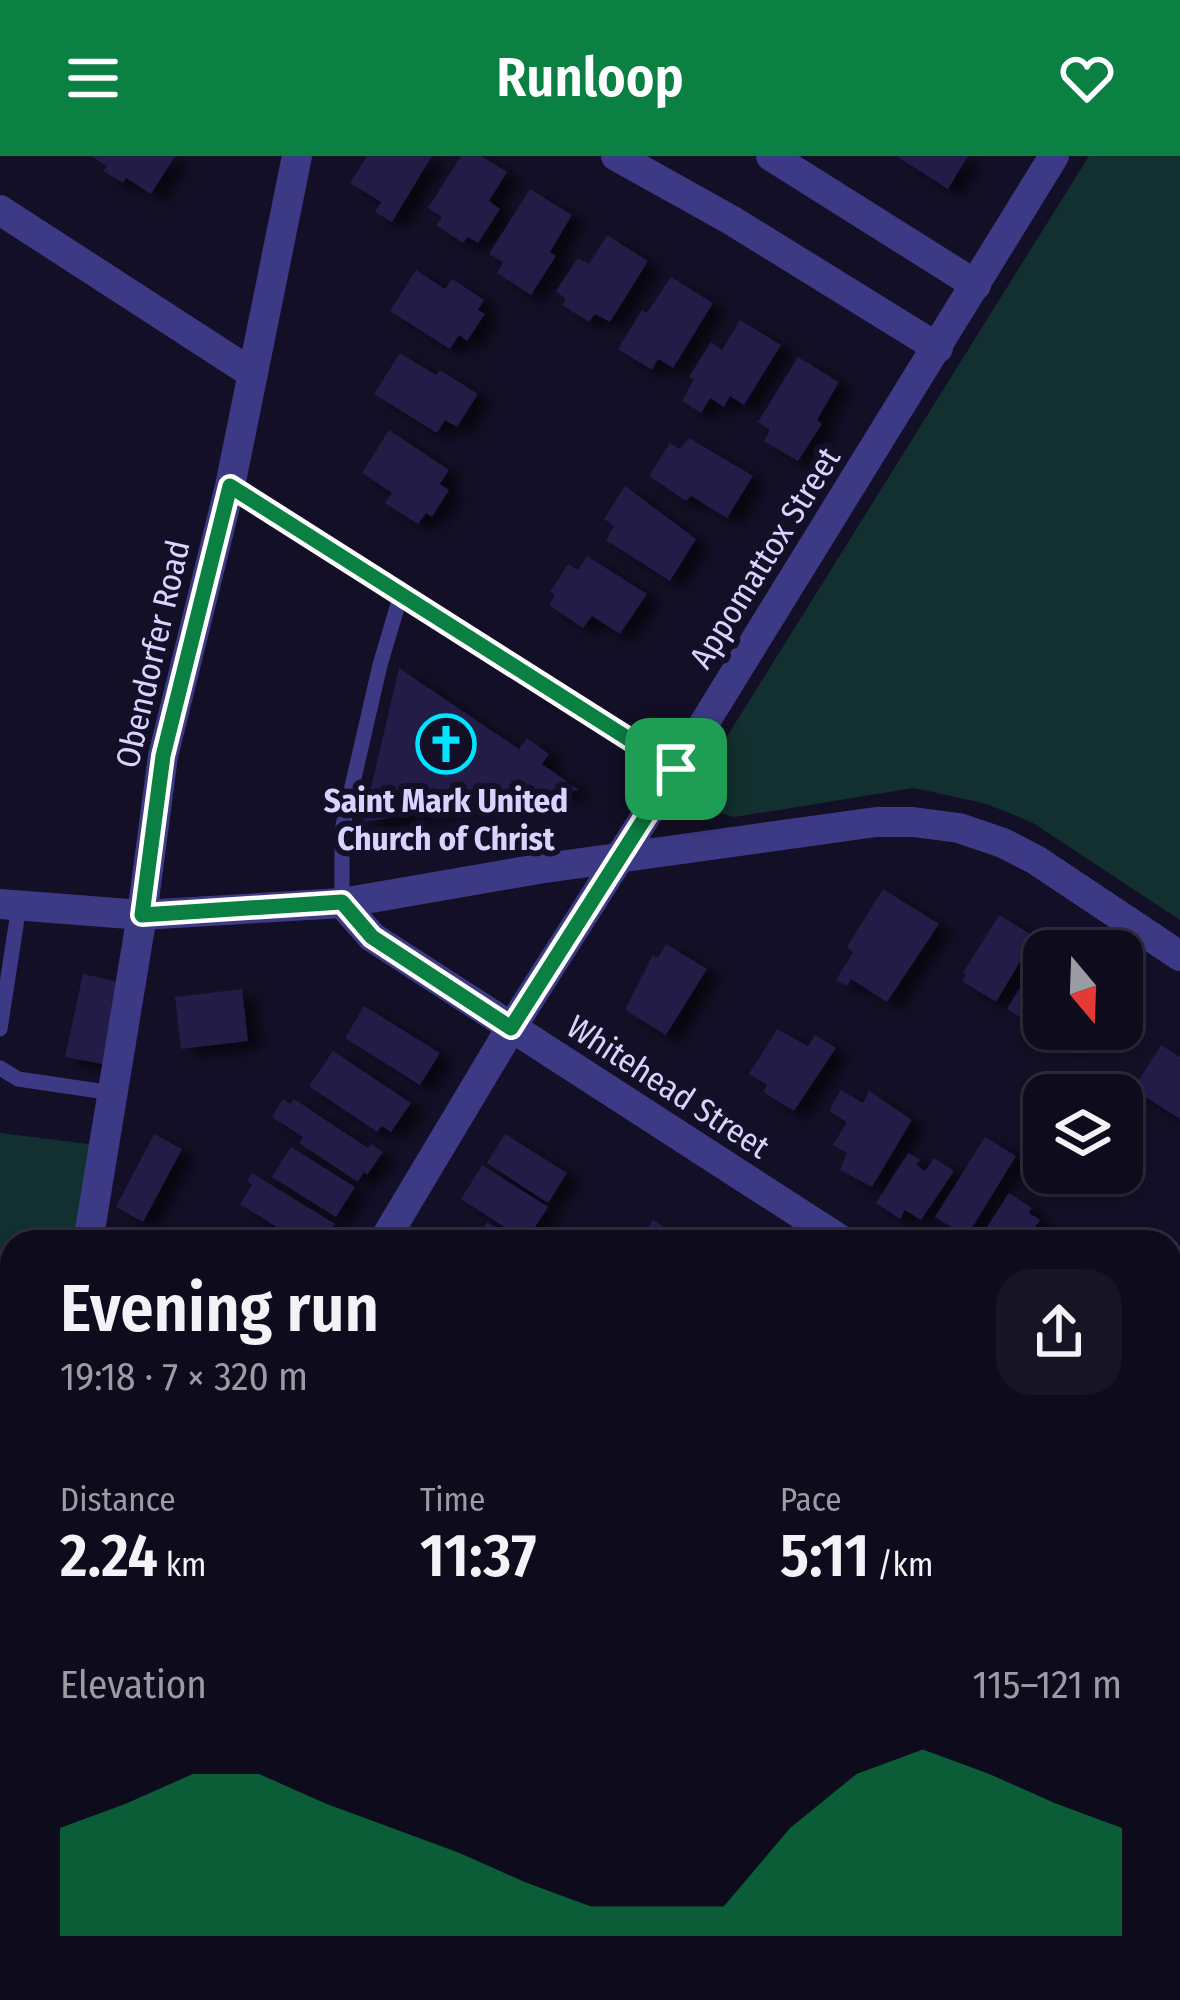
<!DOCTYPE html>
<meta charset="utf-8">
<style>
body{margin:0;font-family:"Fira Sans Condensed",sans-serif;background:#171425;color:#f1f3f6;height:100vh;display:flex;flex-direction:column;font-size:45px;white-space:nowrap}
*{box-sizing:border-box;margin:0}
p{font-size:39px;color:#9b9ba3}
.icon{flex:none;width:66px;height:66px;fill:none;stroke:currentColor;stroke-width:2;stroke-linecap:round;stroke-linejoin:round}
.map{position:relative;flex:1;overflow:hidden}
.details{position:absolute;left:0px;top:1074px;width:1182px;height:771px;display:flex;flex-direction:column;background:#0e0b1c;border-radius:36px 36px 0 0;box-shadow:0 3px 9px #0004,0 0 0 3px #2e2b3b}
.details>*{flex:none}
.needle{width:78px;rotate:161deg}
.fabs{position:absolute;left:1023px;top:774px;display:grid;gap:24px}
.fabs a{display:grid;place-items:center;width:120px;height:120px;border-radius:24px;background:#0e0b1c;box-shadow:0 3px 9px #0004,0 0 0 3px #2e2b3b;font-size:60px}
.pin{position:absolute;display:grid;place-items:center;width:102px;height:102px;color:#fff;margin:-51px;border-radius:24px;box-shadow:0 6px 18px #0006}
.round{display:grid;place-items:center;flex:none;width:126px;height:126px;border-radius:36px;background:#171425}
.summary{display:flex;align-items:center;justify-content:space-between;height:204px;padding:0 60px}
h1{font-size:66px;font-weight:600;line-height:90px}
.metrics{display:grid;grid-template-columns:repeat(3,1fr);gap:18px;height:204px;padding:12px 60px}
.metrics div{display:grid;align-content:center}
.metrics b{font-size:60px;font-weight:600}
.metrics small{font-size:33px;font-weight:400}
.metrics p{font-size:33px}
.chart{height:336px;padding:24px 60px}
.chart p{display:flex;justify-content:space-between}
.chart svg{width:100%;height:216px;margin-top:12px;fill:#0b8043;opacity:.7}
header{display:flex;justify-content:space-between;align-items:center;height:156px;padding:0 60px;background:#0b8043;color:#fff;font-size:54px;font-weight:600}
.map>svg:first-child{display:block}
.green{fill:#12302f}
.building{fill:#241b47;filter:url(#shadow)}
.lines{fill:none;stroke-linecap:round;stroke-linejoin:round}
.service{stroke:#3d3a85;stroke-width:15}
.minor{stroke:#3d3a85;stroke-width:30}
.tertiary{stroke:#3d3a85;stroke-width:30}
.route-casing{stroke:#fff;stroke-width:24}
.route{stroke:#0b8043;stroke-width:15}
.labels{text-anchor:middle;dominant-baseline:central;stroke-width:12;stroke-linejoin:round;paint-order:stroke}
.street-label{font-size:33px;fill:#d9d4ff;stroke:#130f26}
.poi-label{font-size:33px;font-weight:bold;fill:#d9d4ff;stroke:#130f26}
</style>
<header><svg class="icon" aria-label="menu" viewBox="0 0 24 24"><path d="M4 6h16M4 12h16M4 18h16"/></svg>Runloop<svg class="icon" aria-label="heart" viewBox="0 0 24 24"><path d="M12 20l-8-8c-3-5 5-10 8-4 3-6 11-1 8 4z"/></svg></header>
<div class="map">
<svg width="1180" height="1844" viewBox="0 0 1180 1844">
<defs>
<filter id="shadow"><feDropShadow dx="13" dy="8" stdDeviation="6" flood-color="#0009"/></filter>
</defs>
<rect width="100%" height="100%" fill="#130f26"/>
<g class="green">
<path d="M1089,0H1180V764L1033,667L987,648L914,632L735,661L718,657L701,643V622Z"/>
<path d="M0,977L97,989L75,1086H12V1372L0,1426Z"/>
<path d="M1170,1823L1180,1829V1844H931L938,1833H1170Z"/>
</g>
<g class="building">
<path d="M91,0H175L151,38L126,22L123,27L103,15L107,10Z"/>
<path d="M367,0H432L392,66L375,56L381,46L350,27Z"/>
<path d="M461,0H481L507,16L489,45L500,53L478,87L468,81L463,87L436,69L442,61L428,52Z"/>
<path d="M896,0H968L948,33Z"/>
<path d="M530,33L572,59L550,96L556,100L531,139L497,117L503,106L489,98Z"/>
<path d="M607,79L648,105L610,166L595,158L589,166L562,149L566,143L556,135L578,102L589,108Z"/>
<path d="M416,114L445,133L452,123L484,144L478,154L485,158L467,185L459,179L450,193L390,155Z"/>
<path d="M671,121L713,147L673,212L658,203L652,214L618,193L642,154L647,157Z"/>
<path d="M740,164L781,189L744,249L730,240L724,251L710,242L701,257L682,245L694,223L689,221L711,186L722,194Z"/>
<path d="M400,197L436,219L440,214L478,238L457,271L445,264L437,277L374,238Z"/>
<path d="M798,201L839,226L817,264L822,268L798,305L764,285L770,274L758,266Z"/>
<path d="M389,274L449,314L440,328L449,334L432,361L426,357L418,368L385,347L392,337L362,317Z"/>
<path d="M689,282L753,320L727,362L691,340L686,345L649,320L670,287L679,293Z"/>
<path d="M625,330L696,383L670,425L606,384L614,370L604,363Z"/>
<path d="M587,400L647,438L620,478L592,460L583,472L549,449L555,439L550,436L568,408L578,414Z"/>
<path d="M399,512L519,593L527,582L549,598L542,608L579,634L363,666Z"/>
<path d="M883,733L939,768L887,846L851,823L847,830L836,824L853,796L847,791Z"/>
<path d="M999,759L1035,781L996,846L962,825L966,819L963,817Z"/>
<path d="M666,788L707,813L666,879L625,854L653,799L658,802Z"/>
<path d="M1034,809L1044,815V873H1080L1069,891L1045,877L1042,883L1030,875L1033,869L1007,853Z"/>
<path d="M83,818L124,827L107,909L65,901Z"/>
<path d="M242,833L248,885L181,893L175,841Z"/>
<path d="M364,850L440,897L420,929L345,882Z"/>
<path d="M777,873L808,890L815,879L836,892L794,955L763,936L767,929L749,918Z"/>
<path d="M1161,889L1180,901V963L1133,933Z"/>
<path d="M333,895L411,947L391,976L382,970L377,976L309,930Z"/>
<path d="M841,934L863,947L869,935L912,964L872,1031L840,1014L847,997L833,989L847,966L829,955Z"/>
<path d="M283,943L290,948L294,943L368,992L371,988L383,996L367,1019L364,1016L358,1026L299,987L303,981L272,961Z"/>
<path d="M154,978L182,993L143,1066L116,1051Z"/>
<path d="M505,978L567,1017L548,1047L487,1007Z"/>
<path d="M985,981L1016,1000L967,1080L935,1061Z"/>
<path d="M291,991L355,1031L336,1061L272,1021Z"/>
<path d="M908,997L920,1004L916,1009L925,1015L934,1002L954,1015L921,1064L905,1054L900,1063L876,1047Z"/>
<path d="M482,1009L548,1051L526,1085L461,1043Z"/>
<path d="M252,1017L335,1068L324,1086H301L240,1048L252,1029L247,1025Z"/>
<path d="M1009,1037L1032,1052L1029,1057L1040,1064L1025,1086H977Z"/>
<path d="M653,1064L679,1080L676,1086H639Z"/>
<path d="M487,1066L520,1086H475Z"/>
<path d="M1050,1074L1063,1082L1066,1079L1077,1086H1043Z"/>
<path d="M1170,1146L1180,1153V1200L1170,1215Z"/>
<path d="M1180,1535V1585L1170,1579V1552Z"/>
<path d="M1170,1604L1180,1610V1642L1170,1636Z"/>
<path d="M12,1620V1684L0,1677V1639Z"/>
<path d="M175,1833H205L198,1844H182L172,1838Z"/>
<path d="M321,1833H349L342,1844Z"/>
<path d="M601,1833H623L633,1839L630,1844H604L597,1840Z"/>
<path d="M781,1833H835L828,1844H798Z"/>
</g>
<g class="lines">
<g class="service">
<path d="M230,330L676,613"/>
<path d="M342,747V674L380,509L401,438"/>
<path d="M0,873L19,750"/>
<path d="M0,912L18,923L113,937"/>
</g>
<g class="minor">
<path d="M616,0L731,64L938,192"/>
<path d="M771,0L976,129"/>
<path d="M0,54L253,218"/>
<path d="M342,747L372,781L844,1086"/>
<path d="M88,1086L142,759"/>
<path d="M383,1086L511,872L676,613L1054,0"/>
<path d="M1170,1293L1180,1299"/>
<path d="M1170,1381L1180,1365"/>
<path d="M0,1486L12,1424"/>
<path d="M0,1535L12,1543"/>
<path d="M477,1833L494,1844"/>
<path d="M397,1844L404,1833"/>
<path d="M883,1844L889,1833"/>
</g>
<g class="tertiary">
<path d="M0,748L142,759L342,747L538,713L876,666H913L959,672L1003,687L1036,704L1180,800"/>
<path d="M142,759L163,600L230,330L297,0"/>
</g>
</g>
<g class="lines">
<g class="route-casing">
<path id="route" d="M230,330L676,613L511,872L372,781L342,746L142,759L163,600Z"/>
</g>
<use href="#route" class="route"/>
</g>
<defs>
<g id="church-ring" transform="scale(3)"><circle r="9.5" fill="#130f26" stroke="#00e5ff" stroke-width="1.5"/><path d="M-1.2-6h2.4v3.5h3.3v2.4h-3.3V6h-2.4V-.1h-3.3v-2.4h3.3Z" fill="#00e5ff"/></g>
</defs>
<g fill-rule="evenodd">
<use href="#church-ring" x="446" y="588"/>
</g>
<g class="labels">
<g class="street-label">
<text transform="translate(765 402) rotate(-58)">Appomattox Street</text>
<text transform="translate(153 498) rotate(-77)">Obendorfer Road</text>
<text transform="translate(668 931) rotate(33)">Whitehead Street</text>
</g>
<g class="poi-label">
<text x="446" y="645">Saint Mark United<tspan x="446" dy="38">Church of Christ</tspan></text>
</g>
</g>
</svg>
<div class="fabs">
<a><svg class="needle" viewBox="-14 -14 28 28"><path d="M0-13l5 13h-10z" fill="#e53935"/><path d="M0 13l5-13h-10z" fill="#9b9ba3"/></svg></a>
<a><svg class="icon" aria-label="layers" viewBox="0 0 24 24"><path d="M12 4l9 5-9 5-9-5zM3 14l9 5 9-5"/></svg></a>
</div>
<div class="pin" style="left:676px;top:613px;background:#1e9e55"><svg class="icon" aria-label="arrive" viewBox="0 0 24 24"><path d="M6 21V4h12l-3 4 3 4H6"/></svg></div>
<section class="details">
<div class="summary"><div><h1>Evening run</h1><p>19:18 · 7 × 320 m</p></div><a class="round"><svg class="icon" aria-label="share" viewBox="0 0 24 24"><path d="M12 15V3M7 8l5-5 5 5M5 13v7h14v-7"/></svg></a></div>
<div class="metrics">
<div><p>Distance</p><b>2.24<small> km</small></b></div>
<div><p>Time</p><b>11:37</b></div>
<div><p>Pace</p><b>5:11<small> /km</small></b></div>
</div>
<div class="chart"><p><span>Elevation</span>115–121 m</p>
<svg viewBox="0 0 160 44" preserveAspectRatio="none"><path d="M0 44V22L10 17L20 11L30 11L40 17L50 22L60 27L70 33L80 38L90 38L100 38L110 22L120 11L130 6L140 11L150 17L160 22V44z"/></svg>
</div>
</section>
</div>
